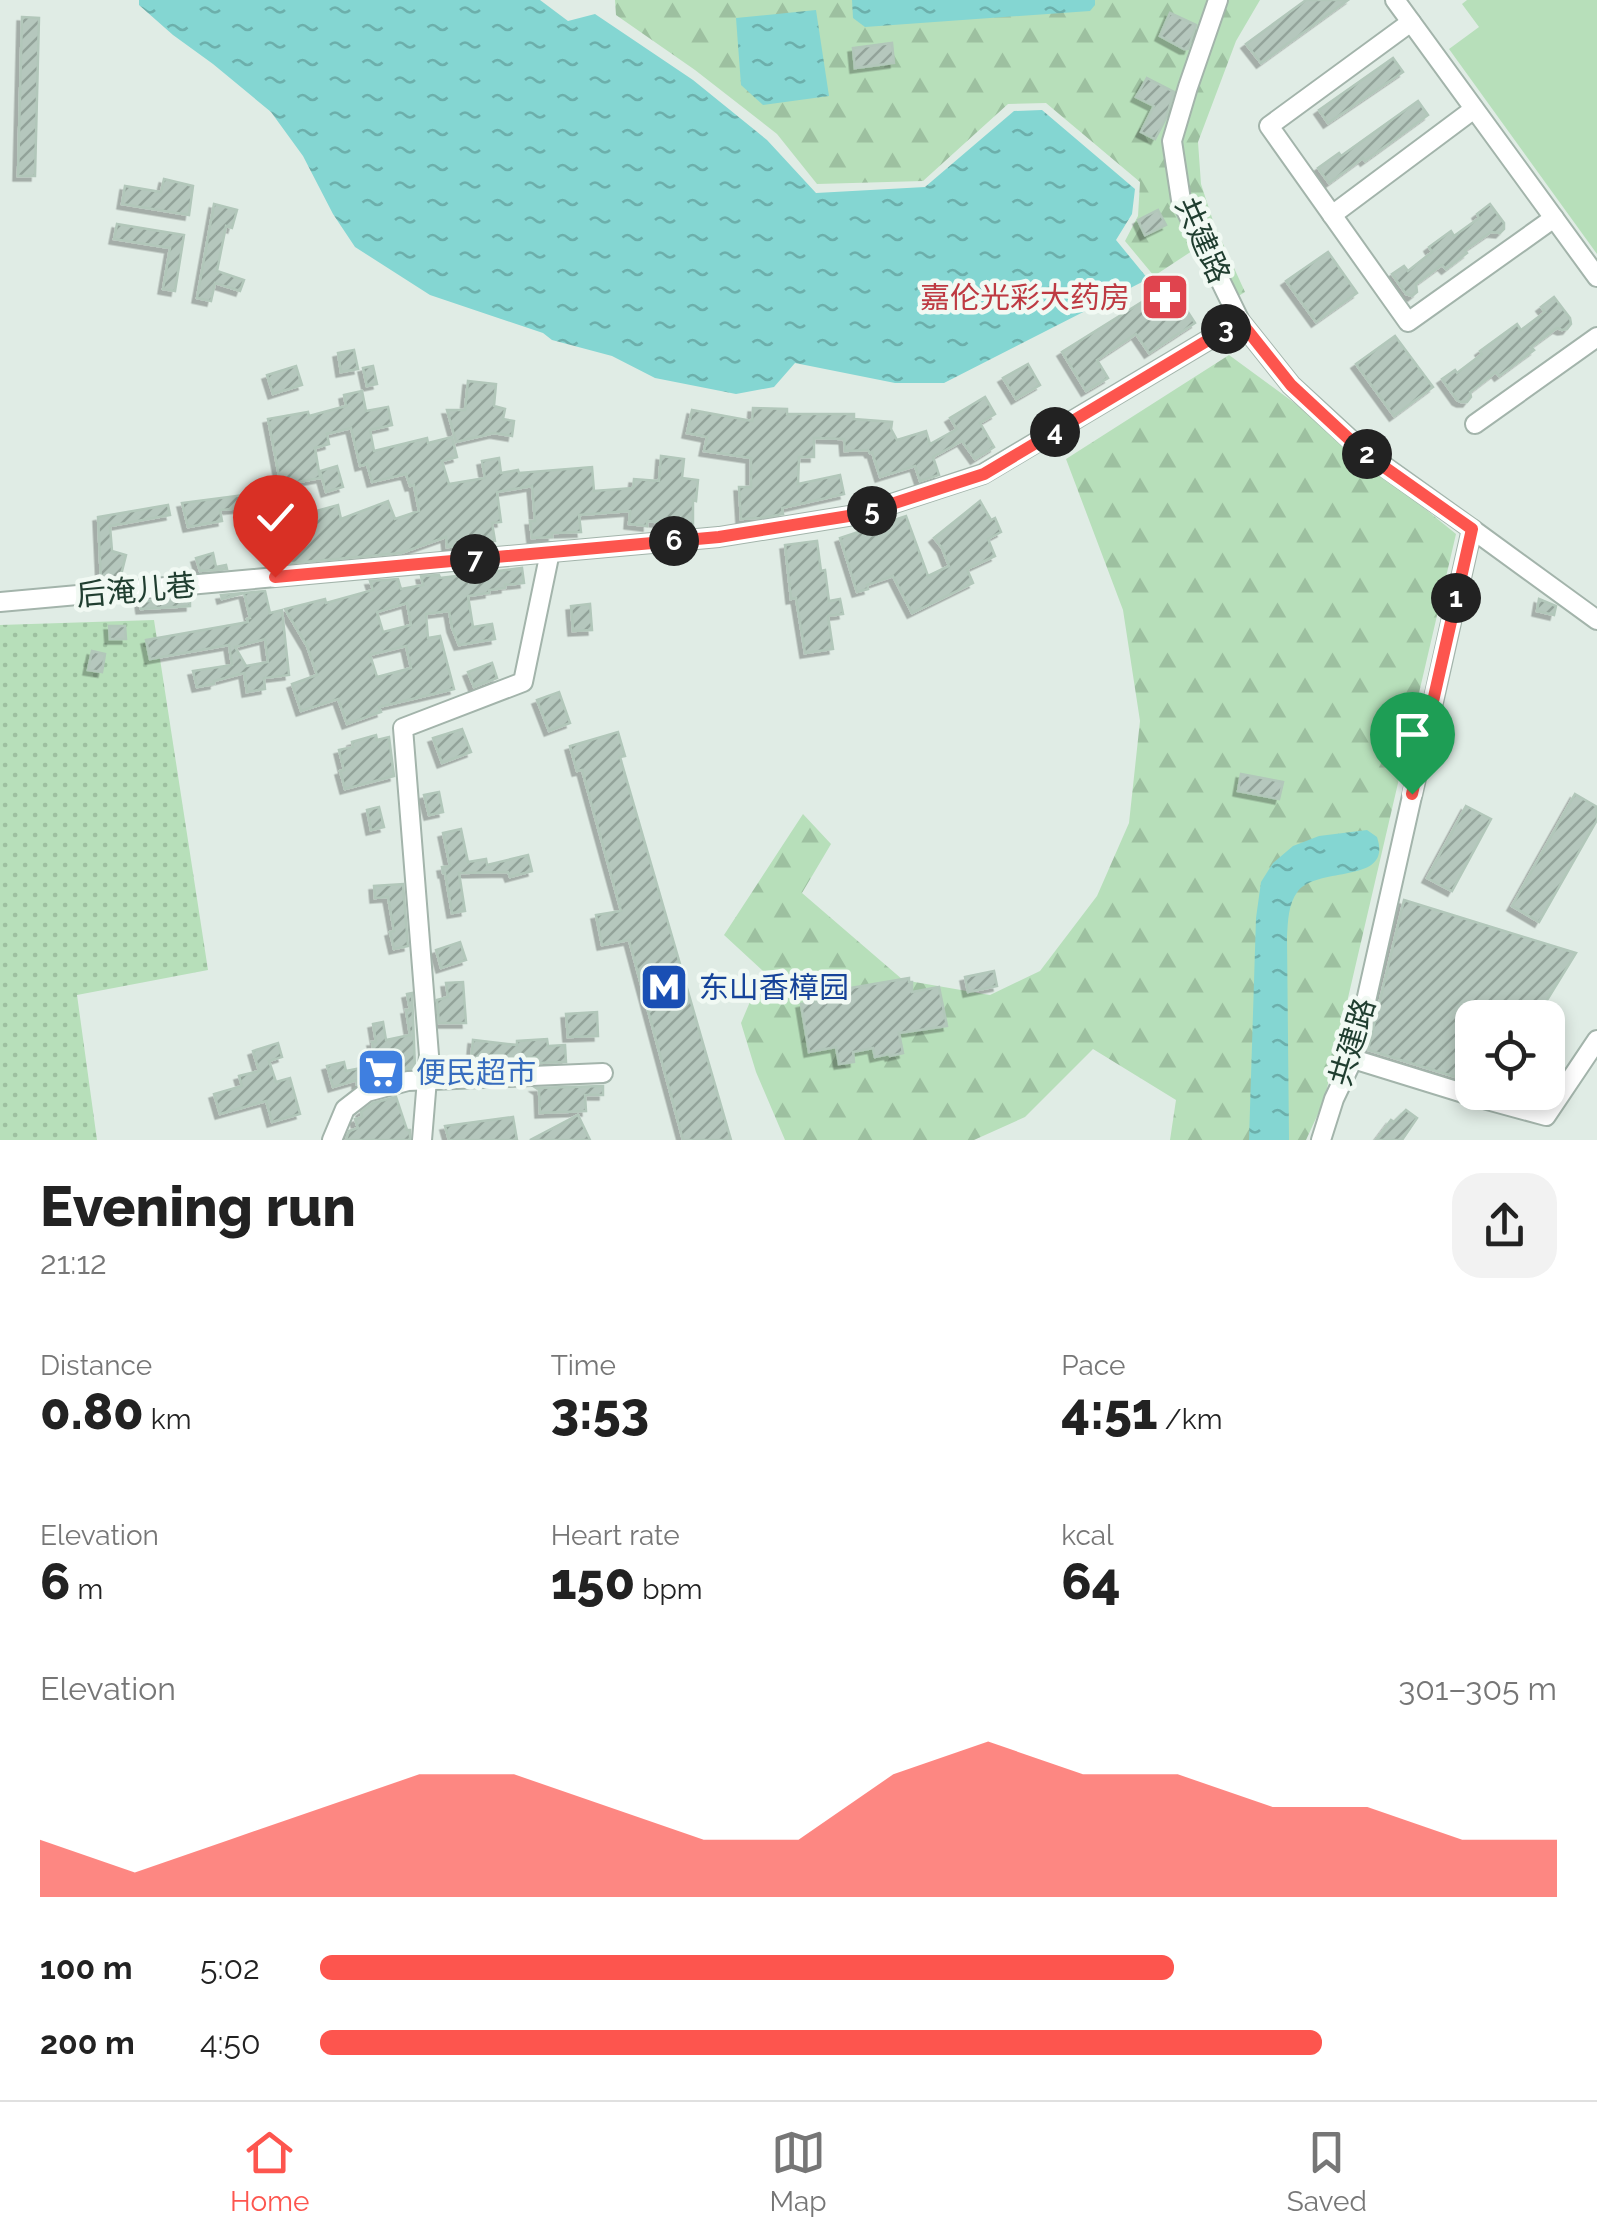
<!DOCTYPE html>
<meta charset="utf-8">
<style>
body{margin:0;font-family:Raleway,"Noto Sans SC",sans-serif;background:#f2f2f2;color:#222;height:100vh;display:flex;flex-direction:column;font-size:38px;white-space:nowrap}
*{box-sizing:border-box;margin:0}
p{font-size:32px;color:#767676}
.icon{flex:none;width:55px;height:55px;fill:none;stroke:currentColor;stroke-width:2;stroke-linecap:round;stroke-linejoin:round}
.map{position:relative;height:1140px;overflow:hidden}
.panel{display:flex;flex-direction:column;background:#fff;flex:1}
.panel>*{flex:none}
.fabs{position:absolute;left:1455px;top:1000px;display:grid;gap:20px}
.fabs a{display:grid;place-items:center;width:110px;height:110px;border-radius:20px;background:#fff;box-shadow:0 5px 15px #0003;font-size:50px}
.pin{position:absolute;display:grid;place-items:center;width:85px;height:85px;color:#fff;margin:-102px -42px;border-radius:50% 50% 50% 0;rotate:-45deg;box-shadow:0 0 10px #0007}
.pin .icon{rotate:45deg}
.km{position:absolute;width:50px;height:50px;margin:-25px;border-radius:50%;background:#222;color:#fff;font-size:28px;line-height:50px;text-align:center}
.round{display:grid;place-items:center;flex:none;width:105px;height:105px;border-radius:30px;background:#f2f2f2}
.summary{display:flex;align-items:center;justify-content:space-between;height:170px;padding:0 40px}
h1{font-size:55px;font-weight:800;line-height:75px}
.figures{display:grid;grid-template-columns:repeat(3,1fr);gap:15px;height:170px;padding:10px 40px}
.figures div{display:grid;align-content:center}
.figures b{font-size:50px;font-weight:800}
.figures small{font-size:28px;font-weight:400}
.figures p{font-size:28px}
.chart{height:280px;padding:20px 40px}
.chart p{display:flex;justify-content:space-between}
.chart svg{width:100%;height:180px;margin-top:10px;fill:#fd554e;opacity:.7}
ul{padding:0 40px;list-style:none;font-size:32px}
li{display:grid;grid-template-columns:160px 120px 1fr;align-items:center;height:75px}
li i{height:25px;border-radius:12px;background:#fd554e}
.dock{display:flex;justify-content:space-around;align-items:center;height:140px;border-top:2px solid #e0e0e0;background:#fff;font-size:28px;color:#767676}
.dock a{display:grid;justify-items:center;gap:5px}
.dock .selected{color:#fd554e}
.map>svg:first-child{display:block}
.grass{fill:url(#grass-dots)}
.forest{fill:url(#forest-firs)}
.pitch{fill:#b7dfba}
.water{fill:url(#water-ripples)}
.building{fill:url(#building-hatch);stroke:#b2c7ba;stroke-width:2.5;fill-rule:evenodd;filter:url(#shadow)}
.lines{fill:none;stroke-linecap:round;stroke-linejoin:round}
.minor-casing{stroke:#a3b4ab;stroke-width:22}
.minor{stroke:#fff;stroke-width:18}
.route-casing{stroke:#fff;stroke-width:20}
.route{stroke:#fd554e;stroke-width:12}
.labels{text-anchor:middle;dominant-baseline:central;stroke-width:9;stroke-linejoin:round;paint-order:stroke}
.street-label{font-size:30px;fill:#203e30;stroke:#f1f9f3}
.health-label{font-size:30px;fill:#be3a42;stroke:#f1f9f3;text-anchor:end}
.transit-label{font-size:30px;fill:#164399;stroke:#f1f9f3;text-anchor:start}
.shop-label{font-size:30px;fill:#366cbe;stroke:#f1f9f3;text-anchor:start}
</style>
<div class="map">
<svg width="1597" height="1140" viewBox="0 0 1597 1140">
<defs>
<pattern id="grass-dots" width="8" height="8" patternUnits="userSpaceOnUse" patternTransform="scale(2.5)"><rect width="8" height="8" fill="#b7dfba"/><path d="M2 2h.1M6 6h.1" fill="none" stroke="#9dc0a0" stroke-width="1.8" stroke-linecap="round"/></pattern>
<pattern id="forest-firs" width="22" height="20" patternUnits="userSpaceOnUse" patternTransform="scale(2.5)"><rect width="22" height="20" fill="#b7dfba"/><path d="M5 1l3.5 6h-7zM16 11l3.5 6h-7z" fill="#9dc0a0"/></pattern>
<pattern id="water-ripples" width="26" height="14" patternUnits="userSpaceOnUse" patternTransform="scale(2.5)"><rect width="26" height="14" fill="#84d6d2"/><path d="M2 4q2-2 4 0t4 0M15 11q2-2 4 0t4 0" fill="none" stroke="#6cafab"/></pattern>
<pattern id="building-hatch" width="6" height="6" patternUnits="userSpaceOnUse" patternTransform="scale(2.5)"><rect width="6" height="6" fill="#b5c7bd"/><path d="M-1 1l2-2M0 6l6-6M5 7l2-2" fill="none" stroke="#93a39a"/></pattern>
<filter id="shadow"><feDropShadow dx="-4.5" dy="4.5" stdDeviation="0" flood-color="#0004"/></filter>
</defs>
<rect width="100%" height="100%" fill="#e0ece5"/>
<path class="grass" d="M154,620L208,970L77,995L97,1140H0V625Z"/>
<g class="forest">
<path d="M615,0H1260L1236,41L1198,142L1201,184L1214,224L1245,292L1224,305L1192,251L1154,276L1125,241L1138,216L1140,182L1046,103L1008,104L923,181L817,184L777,134L695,70L616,15Z"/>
<path d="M1229,355L1300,407L1456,534L1324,1101L1306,1140H1170L1176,1100L1093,1049L1025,1117L974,1140H785L756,1072L741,1023L763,971L724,935L803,814L831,844L802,893L903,980L990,995L1040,971L1097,896L1129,823L1140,721L1123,610L1066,459Z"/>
</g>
<path class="pitch" d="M1467,0H1597V254L1449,49L1479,27L1462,4Z"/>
<g class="water">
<path d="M139,0H540L568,21L595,14L693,80L767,140L816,193L925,187L1014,111L1042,110L1135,189L1132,214L1116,240L1148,279L944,383H895L795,363L774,387L736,394L655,378L612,356L552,340L543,333L430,295L355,247L333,214L303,156L271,112L213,64L173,35L139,5Z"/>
<path d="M852,0H1095V5L1090,11L865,27L853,18Z"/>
<path d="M816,10L829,96L763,105L741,85L736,18Z"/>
<path d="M1367,830L1377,837C1393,885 1320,865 1298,891C1288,904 1288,921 1287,937L1289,1140H1249L1256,918L1261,882L1273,863L1293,846L1319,836Z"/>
</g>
<g class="building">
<path d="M1306,0H1348L1261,63L1246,44Z"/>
<path d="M1170,13L1196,25L1188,49H1184L1160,36Z"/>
<path d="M22,17L39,18L35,176H18Z"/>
<path d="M892,43L894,63L855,68L853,48Z"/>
<path d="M1393,58L1403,72L1328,123L1319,110Z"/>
<path d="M1147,78L1174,92L1166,118L1155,139L1141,132L1154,106L1136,97Z"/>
<path d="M1418,101L1428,115L1365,161L1363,158L1329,183L1318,168L1339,153L1341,156Z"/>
<path d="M164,179L193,186L189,215L122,204L125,186L161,192Z"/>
<path d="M214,204L237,210L232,228L226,226L217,271L244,280L240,291L215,283L211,301L197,298Z"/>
<path d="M1490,204L1504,223V229L1500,233L1491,232L1465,250L1467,253L1446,269L1442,265L1416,284L1417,292L1412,296L1406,294L1392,274L1404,266L1408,271L1432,252L1429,247L1451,231L1454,236L1479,218L1477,214Z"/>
<path d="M1158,210L1166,225L1145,235L1138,220Z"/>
<path d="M117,224L184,235L175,291L163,289L170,248L114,239Z"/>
<path d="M1328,252L1357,293L1316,322L1286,281Z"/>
<path d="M1167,280L1195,323L1149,353L1136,334L1097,360L1108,378L1086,391L1062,352L1153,295L1150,291Z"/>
<path d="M1554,297L1570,318L1571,324L1567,329L1562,330L1557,328L1531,347L1534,350L1499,376L1496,372L1470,392L1471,397L1467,402H1461L1457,400L1442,379L1455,370L1457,373L1482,354L1480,351L1517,324L1521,330L1545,312L1541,307Z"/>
<path d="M1395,336L1433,387L1394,416L1356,364Z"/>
<path d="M354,350L358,369L341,372L338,353Z"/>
<path d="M1028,364L1040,385L1016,399L1003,378Z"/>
<path d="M296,366L302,385L273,394L267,375Z"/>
<path d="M373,366L377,384L367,386L363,368Z"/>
<path d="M468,381L496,384L494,406L505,409L503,419L514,421L512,436L494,433L456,442L447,410H465Z"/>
<path d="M362,391L366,411L388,407L392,425L370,430L374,451L427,438L428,443L452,437L457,457L442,461L449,484L485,478L482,461L499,458L501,473L518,470L519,473L592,467L594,491L633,488L634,479L659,481L661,456L684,459L682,478L698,480L696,501L693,500V526L647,521V526L629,524L630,511L579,515L581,532L552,533V537L532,538L530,521H535L532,486L497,492L501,522L492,523L495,541L447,547L446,537L401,553L282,564L273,531L302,526L295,500L276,507L277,524L252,526L250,507L220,510L222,521L188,527L182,503L252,494V489L281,486L268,419L308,412L309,416L346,406L344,395ZM351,428L360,466L367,464L372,482L406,474L410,486L414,485L419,511L395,519L388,501L341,519L338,505L309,513L298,482L320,478L315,448L329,444L327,434Z"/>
<path d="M985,397L995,414L980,423L994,447L975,459L962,441L933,457L939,475L920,481L915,466L880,477L872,452L870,453L868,450L845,451L844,439L814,438V457H799L798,484L840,475L844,494L782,508L783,514L760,518L741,519L739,487H751V458L704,451L707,437L687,433L692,410L752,421L753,408L787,409V414H854V419L892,422L891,429L897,440L926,431L930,444L957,429L950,418Z"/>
<path d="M337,466L343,487L326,492L320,471Z"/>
<path d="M980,501L991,520L995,518L1001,532L988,539L995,556L967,569L973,583L912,613L893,576L867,585L868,589L857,592L840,538L906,516L928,576L949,566L942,548L934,538Z"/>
<path d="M168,505L170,515L110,526L112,551L126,555L120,579L101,580L98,517Z"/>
<path d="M817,541L821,571L825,570L829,601L840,599L843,614L828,616L833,649L805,653L796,598L791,599L785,545Z"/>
<path d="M213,553L216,567L226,565L227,569L200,571L196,558Z"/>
<path d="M522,568L524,583L505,585V588L489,590V593L468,596L473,627L492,624L495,639L459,645L452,628L449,611L426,614L428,638L440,636L454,689L379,707L381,712L347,724L338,699L301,711L292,684L317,675L307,646L285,609L325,599L326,603L373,590L370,581L398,579L401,589L423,585L421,576L439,575L440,578ZM407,603L411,625L383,632L377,612ZM406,646L411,668L377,677L370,655Z"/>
<path d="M265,591L270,613L282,610L289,675L264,678L265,689L247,692L244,673L214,681V684L197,687L193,671L232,665L229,645L150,659L146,640L248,622L247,619L250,618L244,593L222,599L221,595ZM265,639L268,662L246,666L235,647Z"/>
<path d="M190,597V606L141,609L140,602Z"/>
<path d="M1539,599L1556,606L1554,615L1537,611Z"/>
<path d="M590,604L592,630L573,631L571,606Z"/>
<path d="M109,626H125L126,639H110Z"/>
<path d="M92,651L105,654L102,672L88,670Z"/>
<path d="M492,663L497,678L474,687L468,672Z"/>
<path d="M559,692L570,723L549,731L537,700Z"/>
<path d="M462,729L471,752L442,763L433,738Z"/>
<path d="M618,732L625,756L620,757L731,1140H683L629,940L602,945L596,915L621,911L582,770L577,771L570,746Z"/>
<path d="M376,735L377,740L389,737L394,776L345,789L340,771L344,770L339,750L353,747L352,742Z"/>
<path d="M1241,774L1283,782L1279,799L1238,791Z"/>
<path d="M439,792L443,812L429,815L424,795Z"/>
<path d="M1575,794L1597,807V820L1539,922L1512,906Z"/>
<path d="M1466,806L1491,819L1452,891L1427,878Z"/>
<path d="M379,807L384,827L371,830L367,810Z"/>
<path d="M461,829L468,862L486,859L487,865L528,855L532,871L510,877L508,872L459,873L465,911L452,913L445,873H443L442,867L450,866L443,833Z"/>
<path d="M403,884L408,946L394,949L390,932L394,931L388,897L375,898L374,886Z"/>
<path d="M1404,900L1576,953L1536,1018H1472V1082L1368,1050Z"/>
<path d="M460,942L466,960L441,968L436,950Z"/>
<path d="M994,971L997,986L968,992L965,977Z"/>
<path d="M909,978V982H912V992L939,987L947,1026L899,1033L903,1053L890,1056L889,1054L875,1057L873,1048L853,1052L854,1062L839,1064L836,1047L809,1052L801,1004L822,1000L821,993Z"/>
<path d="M463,982L466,1023H439L437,1000L448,997L446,983Z"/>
<path d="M412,993L415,1068L405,1069L357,1084V1080L333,1087L327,1066L344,1062L346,1071L376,1065L372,1042H376L373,1024L383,1022L386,1040L410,1035L406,1010H410L407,994Z"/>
<path d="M597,1012L598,1036L568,1037L566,1014Z"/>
<path d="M547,1039L548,1046L565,1045L566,1062L537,1063V1057L508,1059L507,1064L471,1060L473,1040L517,1045V1041Z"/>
<path d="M278,1043L282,1057L269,1061L276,1082L290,1078L300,1114L272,1122L266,1101L220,1114L214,1094L242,1086L239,1076L259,1071L253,1051Z"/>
<path d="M603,1086V1095H585L586,1111L540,1113L539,1090L536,1088Z"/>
<path d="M396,1097L407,1130H410V1140H346L349,1131L358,1128L355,1119L362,1117L361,1112L373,1103Z"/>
<path d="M1406,1110L1417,1118L1402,1140H1376L1391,1120L1394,1122Z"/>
<path d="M578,1115L590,1140H530Z"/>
<path d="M513,1117L517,1140H449L445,1126Z"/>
</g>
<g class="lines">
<g class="minor-casing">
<g id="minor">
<path d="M1218,0L1188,87L1172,141L1181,200L1240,321L1291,385L1363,451L1472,529L1353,1059L1334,1099L1321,1140"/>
<path d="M1395,0L1597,277"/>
<path d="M1411,22L1269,126L1408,322L1554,218"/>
<path d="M1332,215L1474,109"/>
<path d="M1475,424L1597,337"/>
<path d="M1472,529L1597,620"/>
<path d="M0,602L719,537L861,514L983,474L1240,321"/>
<path d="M1353,1059L1476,1097L1546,1116L1597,1040"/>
<path d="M332,1140L345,1109L367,1092L408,1081L603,1073"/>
<path d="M422,1140L429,1055L403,728L523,682L550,552"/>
</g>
</g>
<use href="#minor" class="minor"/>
</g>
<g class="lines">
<g class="route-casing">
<path id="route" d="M275,577L719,537L861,514L984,474L1240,321L1291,385L1363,452L1472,529L1412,794"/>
</g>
<use href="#route" class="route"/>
</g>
<defs>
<g id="pharmacy-square" transform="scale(2.5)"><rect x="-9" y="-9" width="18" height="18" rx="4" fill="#e0444e" stroke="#f1f9f3"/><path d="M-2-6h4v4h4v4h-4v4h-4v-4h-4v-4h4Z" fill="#fff"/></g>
<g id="metro-square" transform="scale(2.5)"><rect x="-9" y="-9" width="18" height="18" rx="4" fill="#1a4fb4" stroke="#f1f9f3"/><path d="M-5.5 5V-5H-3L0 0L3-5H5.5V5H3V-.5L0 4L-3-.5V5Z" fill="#fff"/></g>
<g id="supermarket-square" transform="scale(2.5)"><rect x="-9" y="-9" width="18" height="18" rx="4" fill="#3f7fe0" stroke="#f1f9f3"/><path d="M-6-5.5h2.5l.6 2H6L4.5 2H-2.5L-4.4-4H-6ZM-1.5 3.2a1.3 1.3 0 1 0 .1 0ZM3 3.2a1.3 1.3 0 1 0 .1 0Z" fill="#fff"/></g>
</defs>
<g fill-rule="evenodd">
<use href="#pharmacy-square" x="1165" y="297"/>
<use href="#metro-square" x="664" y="987"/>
<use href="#supermarket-square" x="381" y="1072"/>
</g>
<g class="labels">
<g class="street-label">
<text transform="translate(1203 240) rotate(66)">共建路</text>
<text transform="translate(136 590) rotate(-5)">后淹儿巷</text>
<text transform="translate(1352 1042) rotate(-73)">共建路</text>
</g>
<g class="health-label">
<text x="1130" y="297">嘉伦光彩大药房</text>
</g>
<g class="transit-label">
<text x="699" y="987">东山香樟园</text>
</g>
<g class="shop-label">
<text x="416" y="1072">便民超市</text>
</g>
</g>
</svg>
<div class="fabs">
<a><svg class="icon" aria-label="locate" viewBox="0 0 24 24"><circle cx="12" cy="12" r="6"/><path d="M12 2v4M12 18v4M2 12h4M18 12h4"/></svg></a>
</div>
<div class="pin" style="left:1412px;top:794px;background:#1e9e55"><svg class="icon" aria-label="arrive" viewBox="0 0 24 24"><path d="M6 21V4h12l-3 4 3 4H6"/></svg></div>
<div class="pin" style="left:275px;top:577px;background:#d93025"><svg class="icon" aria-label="check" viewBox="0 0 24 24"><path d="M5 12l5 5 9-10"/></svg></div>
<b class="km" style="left:1456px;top:598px">1</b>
<b class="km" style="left:1367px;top:454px">2</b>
<b class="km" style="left:1226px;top:329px">3</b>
<b class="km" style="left:1055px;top:432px">4</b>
<b class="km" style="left:872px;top:511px">5</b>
<b class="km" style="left:674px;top:541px">6</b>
<b class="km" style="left:475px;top:559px">7</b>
</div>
<section class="panel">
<div class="summary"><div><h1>Evening run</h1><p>21:12</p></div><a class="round"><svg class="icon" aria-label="share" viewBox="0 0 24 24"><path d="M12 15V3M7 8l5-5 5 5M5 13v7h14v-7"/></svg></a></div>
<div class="figures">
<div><p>Distance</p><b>0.80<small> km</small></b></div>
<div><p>Time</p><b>3:53</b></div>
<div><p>Pace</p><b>4:51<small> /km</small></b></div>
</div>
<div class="figures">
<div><p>Elevation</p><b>6<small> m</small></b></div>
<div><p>Heart rate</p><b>150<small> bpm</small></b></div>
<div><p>kcal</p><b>64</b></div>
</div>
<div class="chart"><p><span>Elevation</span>301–305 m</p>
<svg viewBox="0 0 160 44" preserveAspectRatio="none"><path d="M0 44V30L10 38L20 30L30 22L40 14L50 14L60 22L70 30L80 30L90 14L100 6L110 14L120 14L130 22L140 22L150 30L160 30V44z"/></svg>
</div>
<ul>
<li><b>100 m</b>5:02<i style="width:69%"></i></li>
<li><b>200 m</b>4:50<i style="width:81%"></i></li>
</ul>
</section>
<nav class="dock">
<a class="selected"><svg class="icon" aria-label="home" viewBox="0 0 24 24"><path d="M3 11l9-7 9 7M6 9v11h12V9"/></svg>Home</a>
<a><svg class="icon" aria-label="map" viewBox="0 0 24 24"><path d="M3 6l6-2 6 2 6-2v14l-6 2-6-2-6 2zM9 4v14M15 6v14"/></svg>Map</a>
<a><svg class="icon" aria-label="saved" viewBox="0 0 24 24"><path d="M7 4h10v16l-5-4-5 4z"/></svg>Saved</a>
</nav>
